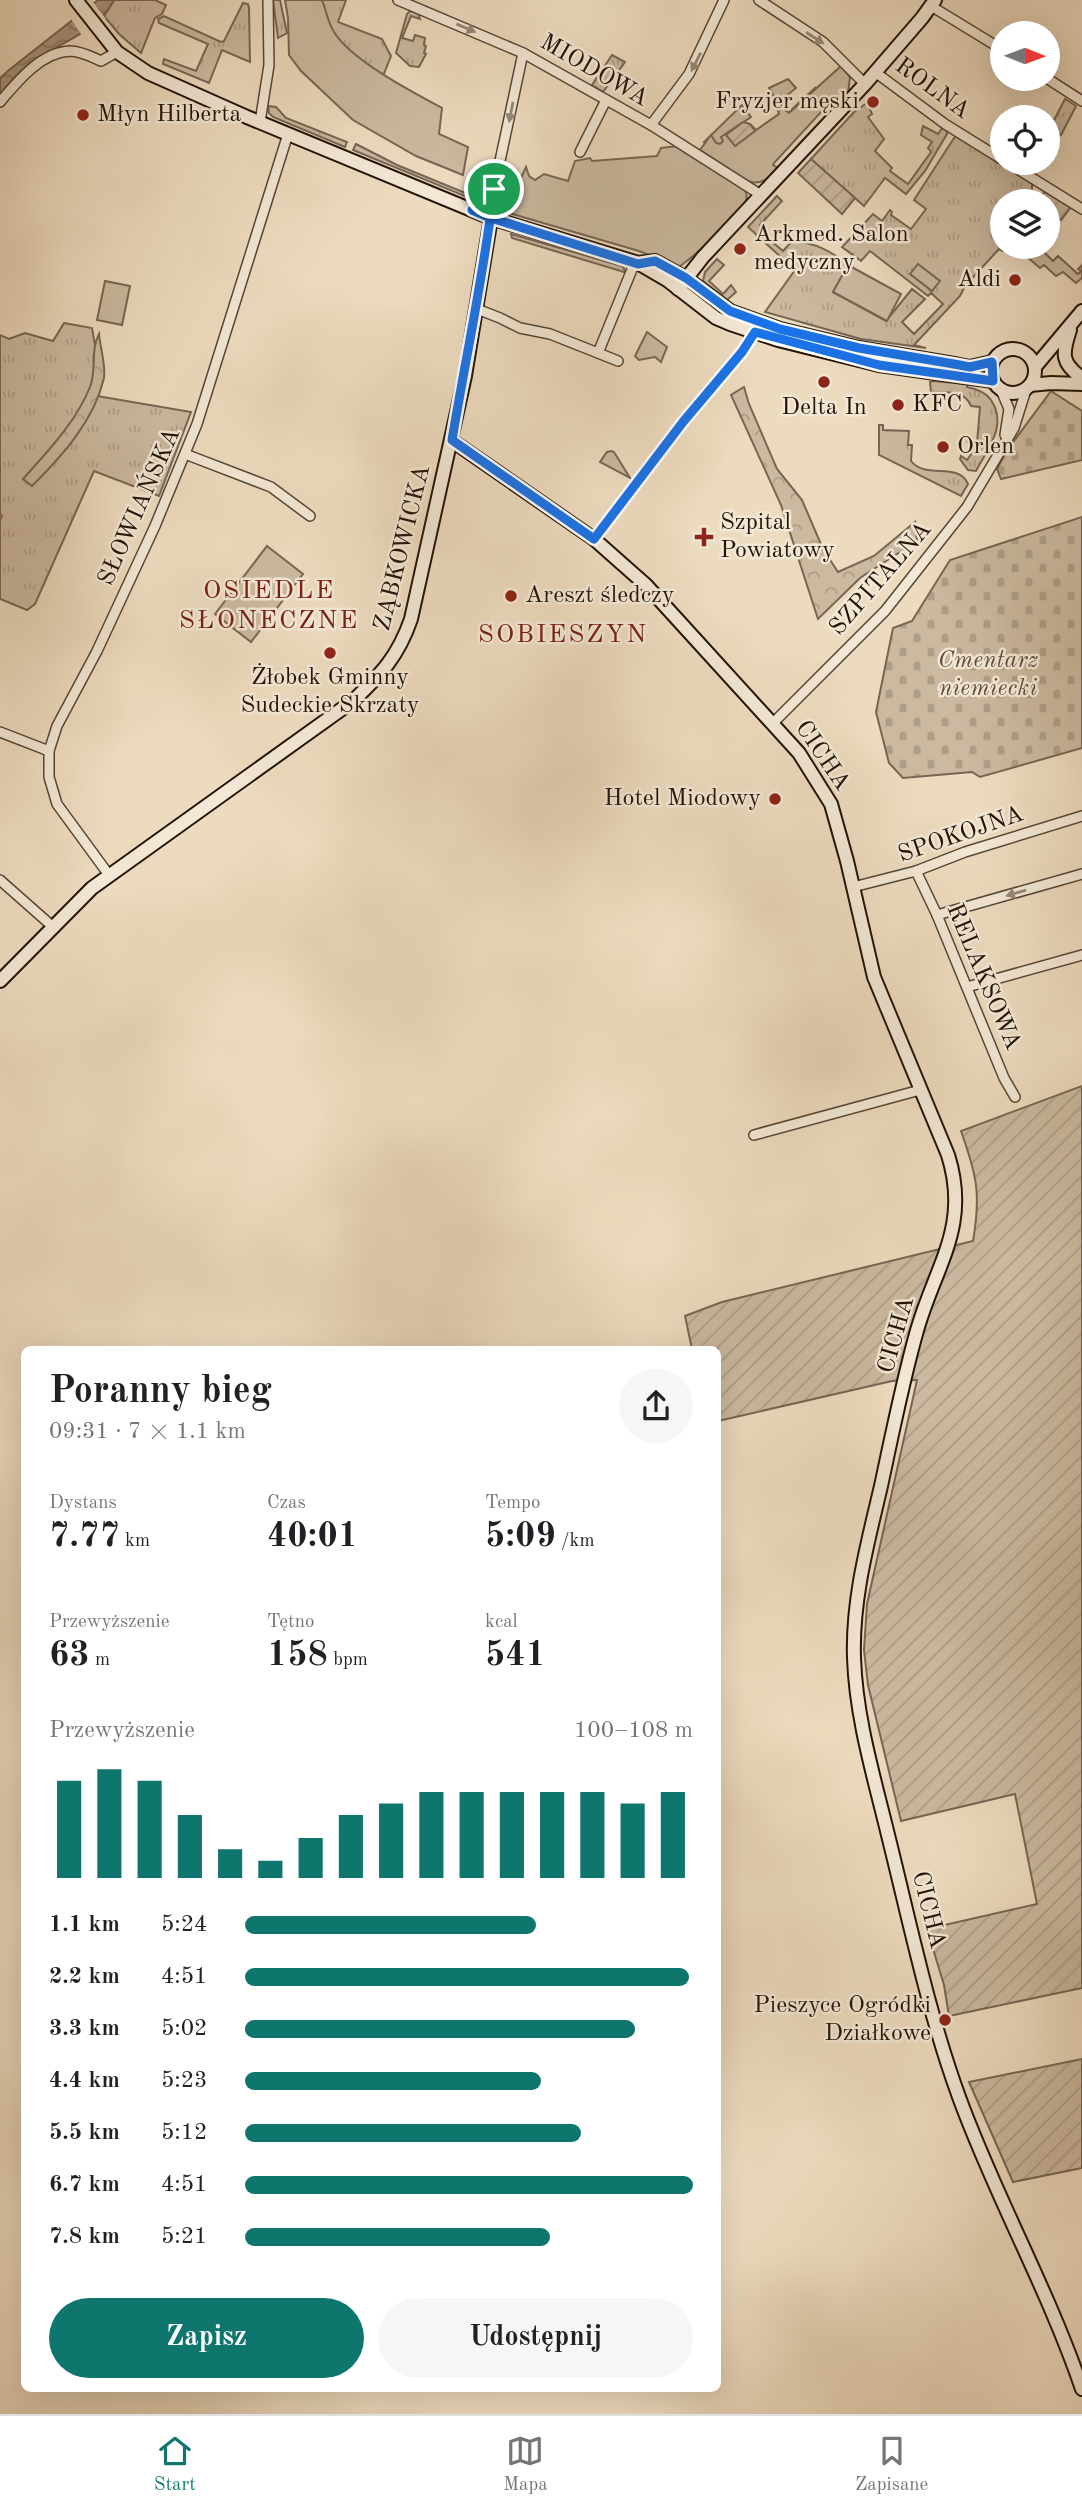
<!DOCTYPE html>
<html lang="pl">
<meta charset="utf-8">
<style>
body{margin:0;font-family:"Old Standard TT",serif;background:#f6f6f6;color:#202124;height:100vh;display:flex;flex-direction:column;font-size:26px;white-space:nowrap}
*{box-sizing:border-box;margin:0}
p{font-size:23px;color:#757577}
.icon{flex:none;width:38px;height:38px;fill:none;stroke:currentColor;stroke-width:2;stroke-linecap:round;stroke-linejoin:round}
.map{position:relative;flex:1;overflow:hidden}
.sheet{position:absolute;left:21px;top:1346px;width:700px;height:1046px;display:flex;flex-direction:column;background:#fff;border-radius:10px;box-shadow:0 7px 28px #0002}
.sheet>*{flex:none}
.needle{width:46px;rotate:91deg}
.buttons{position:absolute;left:990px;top:21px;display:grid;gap:14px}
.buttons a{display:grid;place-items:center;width:70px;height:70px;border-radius:50%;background:#fff;box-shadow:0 7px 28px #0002;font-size:35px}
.pin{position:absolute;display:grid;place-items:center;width:60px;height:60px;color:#fff;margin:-30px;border:4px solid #fff;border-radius:50%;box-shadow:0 2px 7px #0007}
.round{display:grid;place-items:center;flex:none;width:74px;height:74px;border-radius:37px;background:#f6f6f6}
.headline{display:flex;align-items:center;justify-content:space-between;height:119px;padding:0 28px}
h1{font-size:38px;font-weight:700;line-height:52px}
.stats{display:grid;grid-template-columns:repeat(3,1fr);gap:10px;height:119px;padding:7px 28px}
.stats div{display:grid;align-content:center}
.stats b{font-size:35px;font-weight:700}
.stats small{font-size:19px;font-weight:400}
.stats p{font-size:19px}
.chart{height:196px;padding:14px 28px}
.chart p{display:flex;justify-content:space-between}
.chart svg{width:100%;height:126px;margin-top:7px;stroke:#0f766e;stroke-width:6}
.action{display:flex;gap:14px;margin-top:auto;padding:14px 28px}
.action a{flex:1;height:80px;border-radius:42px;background:#0f766e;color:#fff;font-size:28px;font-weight:700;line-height:80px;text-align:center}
.action a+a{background:#f6f6f6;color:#202124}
ul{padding:0 28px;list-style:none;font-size:23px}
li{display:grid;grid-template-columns:112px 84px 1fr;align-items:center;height:52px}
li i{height:18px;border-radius:9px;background:#0f766e}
.tabs{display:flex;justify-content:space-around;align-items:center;height:98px;border-top:2px solid #e0e0e0;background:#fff;font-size:19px;color:#757577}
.tabs a{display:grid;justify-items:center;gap:4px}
.tabs .selected{color:#0f766e}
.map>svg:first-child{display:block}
.grass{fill:url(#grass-tufts);stroke:#776654;stroke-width:2}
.forest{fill:url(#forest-crowns);stroke:#776654;stroke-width:2}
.cemetery{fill:url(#cemetery-stones);stroke:#776654;stroke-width:2}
.park{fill:#cbb9a0;stroke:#776654;stroke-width:2}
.garden{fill:url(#garden-furrows);stroke:#776654;stroke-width:2}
.water{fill:url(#water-waves);stroke:#736250;stroke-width:2}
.pier{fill:#eddbbf}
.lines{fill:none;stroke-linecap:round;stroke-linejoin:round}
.street-casing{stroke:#564535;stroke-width:12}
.secondary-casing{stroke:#231307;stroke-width:16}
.street{stroke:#f3e8d5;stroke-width:9}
.secondary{stroke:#f3e8d5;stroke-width:12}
.oneway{fill:#958878}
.route-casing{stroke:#fff;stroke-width:14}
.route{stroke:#1a73e8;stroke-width:9}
.poi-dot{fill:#8f2418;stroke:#f3e8d5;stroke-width:2.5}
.labels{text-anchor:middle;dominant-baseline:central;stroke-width:5;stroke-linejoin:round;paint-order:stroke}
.street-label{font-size:24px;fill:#231307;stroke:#f3e8d5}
.poi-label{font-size:24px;fill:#231307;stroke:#f3e8d5;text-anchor:start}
.park-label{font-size:24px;font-style:italic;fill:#5e4d3d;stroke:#f3e8d5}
.neighbourhood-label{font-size:26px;letter-spacing:2px;fill:#7a1f14;stroke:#f3e8d5}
</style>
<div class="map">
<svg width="1082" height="2414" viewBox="0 0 1082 2414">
<defs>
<pattern id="grass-tufts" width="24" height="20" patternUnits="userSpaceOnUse" patternTransform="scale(1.75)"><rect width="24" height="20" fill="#cbb9a0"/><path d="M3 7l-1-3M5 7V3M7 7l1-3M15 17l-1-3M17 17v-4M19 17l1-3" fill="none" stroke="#ae9e88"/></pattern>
<pattern id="forest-crowns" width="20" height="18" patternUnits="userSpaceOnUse" patternTransform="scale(1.75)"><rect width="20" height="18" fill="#cbb9a0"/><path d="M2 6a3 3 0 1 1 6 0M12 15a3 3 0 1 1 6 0" fill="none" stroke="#ae9e88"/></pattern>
<pattern id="cemetery-stones" width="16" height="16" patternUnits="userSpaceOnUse" patternTransform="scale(1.75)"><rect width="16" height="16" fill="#cbb9a0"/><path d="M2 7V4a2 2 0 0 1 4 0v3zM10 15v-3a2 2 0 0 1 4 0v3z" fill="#ae9e88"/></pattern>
<pattern id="garden-furrows" width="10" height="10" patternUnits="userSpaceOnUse" patternTransform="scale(1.75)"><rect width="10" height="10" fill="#cbb9a0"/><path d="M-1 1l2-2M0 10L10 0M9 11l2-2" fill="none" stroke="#ae9e88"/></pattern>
<pattern id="water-waves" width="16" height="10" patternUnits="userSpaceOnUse" patternTransform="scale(1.75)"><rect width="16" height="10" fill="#a89780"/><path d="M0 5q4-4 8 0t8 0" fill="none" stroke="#887a67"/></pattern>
</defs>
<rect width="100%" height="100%" fill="#eddbbf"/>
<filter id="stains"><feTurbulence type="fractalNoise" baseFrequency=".00286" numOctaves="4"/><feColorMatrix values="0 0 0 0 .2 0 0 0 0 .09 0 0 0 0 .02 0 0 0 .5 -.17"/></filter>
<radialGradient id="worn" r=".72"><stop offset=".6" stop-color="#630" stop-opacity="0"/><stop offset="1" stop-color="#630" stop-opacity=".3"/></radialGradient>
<g class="grass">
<path d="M114,0H155L166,5L162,14L155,18L141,53L119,34L104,16Z"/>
<path d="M273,0H280L287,33L278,38Z"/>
<path d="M304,0H346L338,22L382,39L391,56L377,91Z"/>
<path d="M243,3L248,4L249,8L250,62L222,50L209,83L163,64L164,59L196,71L208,44L159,23L158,19L164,16L221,42L224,41Z"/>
<path d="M410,11L418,13L420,19L411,16L402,38L413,41L415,35L425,38L424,45L426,46L424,53L426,54L419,67L410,66L396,53L407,14Z"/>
<path d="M612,55L625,62L603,92L592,85Z"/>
<path d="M788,79L796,88L778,103L788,113L816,87L805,110L769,121L779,114L776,105L777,102L769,88Z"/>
<path d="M1065,99L1076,106L1061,135L1050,128Z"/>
<path d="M867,103L872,114L868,117L884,139L875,151L892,168L890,171L908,184L931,152L928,148L932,142L921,135L923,126L938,134L943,127L946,128L947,134L925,171L906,194L885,178L864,206L811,159L854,112Z"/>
<path d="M742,105L751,117L726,134L731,159L704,142Z"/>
<path d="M268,106L276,107L286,118L347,142L345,147L273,117L269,113Z"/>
<path d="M956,135L1032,183V191L1040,196L1036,201H1003V247H1007L1003,251L999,249L965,286L960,296L914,345L926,348L861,339L765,312L795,270L748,227L777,196L782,201L760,225L765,231L763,234L783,251L792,241C815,243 830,250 848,265L833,292L886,321L912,289L925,299L902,322L914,334L943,304L931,293L928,296L870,251L861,261L842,247L873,214L882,221L890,210L892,212L891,215L911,229L926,209L914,200Z"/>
<path d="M356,144L397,165L468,194L467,197L353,150Z"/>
<path d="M511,234L622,266L627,273L512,238Z"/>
<path d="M1008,247H1039L1053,261L1058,256L1078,274L1081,271L1078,269L1082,265V278L1076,283L1063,272L1056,276L1044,265L1040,268L1018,249L1015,252Z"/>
<path d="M717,259L724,265L709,281L723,294L731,285L736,292L727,300L703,281L705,272Z"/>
<path d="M64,323L92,328L99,368L91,395L191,412L159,496L94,471L35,604L27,610L0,599V520L2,516L0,515V335L9,339L25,333L53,341Z"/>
<path d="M933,381L967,384V387C977,389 986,392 991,400C1008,425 988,448 976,471L968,470L960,459L961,456L967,460L974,450L968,442L977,443L980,407L971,406C965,390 946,392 931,392L930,382Z"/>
<path d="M879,425H883V430L909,431L908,445H912L911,461C926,480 958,461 968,484L961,496L879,455Z"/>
<path d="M611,451L614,452L630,478L600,462L607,452Z"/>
</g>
<g class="forest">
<path d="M99,334C100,347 106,365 104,378C94,421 62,456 32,486L23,479C48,451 76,422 90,387C97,369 90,351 99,334Z"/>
<path d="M744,387L749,404L777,469L802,500L823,549L838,572L874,556L915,522L917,541L860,578L818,619L781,505L731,395Z"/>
</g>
<g class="cemetery">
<path d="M1051,391L1082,411V460L1001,479L997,469L1008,449Z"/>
<path d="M1082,517V748L980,777L972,772L903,778L889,763L876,712L893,628L912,621L950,560Z"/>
</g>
<g class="park">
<path d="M285,0H322C326,10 328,23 334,32C351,60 412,92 442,108L439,134L468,147L463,175L416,156L353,120L301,71L289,55L288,18Z"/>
<path d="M841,66L850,77L848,93L829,114L821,112L774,163L773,165L778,168C769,178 761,186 747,181L700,150L711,135L716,143L720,144L723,141L721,137L743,122L750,124L756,130L779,114L777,104L789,113Z"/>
<path d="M678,146L743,187C747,193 748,197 745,203C736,220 694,256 679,267L639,251L509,213L500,207L503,173L521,178L526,167L529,176L535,180L544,174L568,181L575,161L590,158L592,161L657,156L661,148Z"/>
<path d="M918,264L940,281L932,291L910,274Z"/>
<path d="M848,265L901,294L887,321L833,292Z"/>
<path d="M105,281L130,286L122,325L97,320Z"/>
<path d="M647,332L667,347L661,362L655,357L639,360L635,356Z"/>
<path d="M267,546L303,574L251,642L215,614Z"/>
</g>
<g class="garden">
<path d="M743,122L750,124L755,131L735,146L726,135Z"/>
<path d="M811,159L855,198L842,214L798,173Z"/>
<path d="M1047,190L1071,207L1061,220L1048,210V201H1036Z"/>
<path d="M1082,1086V1988L949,2016L944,1985L927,1929L1037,1904L1015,1794L901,1821L868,1685L864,1650L867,1604L917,1380L892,1381L718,1421V1349H692L685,1316L722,1302L973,1241C981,1194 977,1176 961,1131Z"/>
<path d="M1082,2059V2168L1013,2182L969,2082Z"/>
</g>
<path class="water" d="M98,0H114C96,35 55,43 27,66C17,74 9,85 0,94V78L9,70Z"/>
<path class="pier" d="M93,2L106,19L83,37L71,19Z"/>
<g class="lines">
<g class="street-casing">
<g id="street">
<path d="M398,0L523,53L651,125L761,195"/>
<path d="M759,0L823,42L865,84"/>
<path d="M931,6L1003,50"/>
<path d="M875,72L945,124L1003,160"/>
<path d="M1048,79L1082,101"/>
<path d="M0,102C17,82 41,52 70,51C81,51 92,57 101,61L117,52"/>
<path d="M260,122L269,65L268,0"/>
<path d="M651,125L689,74L724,0"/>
<path d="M580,152L606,100"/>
<path d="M1008,163L1082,209"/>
<path d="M472,210L494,189"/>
<path d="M491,218L494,189L523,53"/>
<path d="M477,309L500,318L520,328L550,334L598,353L635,262"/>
<path d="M598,353L618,361"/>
<path d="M1001,390L1009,409L1005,435"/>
<path d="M185,454L271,487L310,516"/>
<path d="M594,539L683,422L742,352L757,327"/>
<path d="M773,723L885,611L967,507L1014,428L1026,390"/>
<path d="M0,732L49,751"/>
<path d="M916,871L937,915L1004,1078L1015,1097"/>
<path d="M109,875L57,804L49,777V751L57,726L97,651L155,526L197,424L288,134"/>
<path d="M0,880L52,926"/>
<path d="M853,887L916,871L965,852L1082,816"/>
<path d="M937,915L1082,874"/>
<path d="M967,987L1082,955"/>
<path d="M754,1135L920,1090"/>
</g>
</g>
<g class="secondary-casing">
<g id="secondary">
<path d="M76,0L117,52L148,73L247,117L491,218L638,263L667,280L716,318L730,324L778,340L879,365L993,381"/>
<path d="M638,263L655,261L686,278L730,311L780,329L859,348L954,364L970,367L992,362"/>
<path d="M678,289L703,257L865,84L922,18L935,0"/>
<path d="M1070,330C1062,354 1061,363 1082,378"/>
<circle cx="1013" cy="371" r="22"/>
<path d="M1035,367L1082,311"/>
<path d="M1030,385L1051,383L1082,384"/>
<path d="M451,440L594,539L646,585L799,753L831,804L847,861L874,977L948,1155C971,1228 934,1267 916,1334C902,1384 892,1435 881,1486C868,1542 852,1599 854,1658C856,1718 874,1777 888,1835C910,1923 928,2012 959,2097C995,2196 1048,2289 1082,2389"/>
<path d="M0,981L92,888L353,701C381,674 398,657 411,619L465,376L491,218"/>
</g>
</g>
<use href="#street" class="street"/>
<use href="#secondary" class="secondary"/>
</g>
<defs><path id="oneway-solid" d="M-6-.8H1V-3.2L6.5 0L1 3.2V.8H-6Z" transform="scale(1.75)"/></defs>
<g class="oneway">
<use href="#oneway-solid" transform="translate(466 28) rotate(23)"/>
<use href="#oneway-solid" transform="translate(815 38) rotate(33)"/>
<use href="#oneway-solid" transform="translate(696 62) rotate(117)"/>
<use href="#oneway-solid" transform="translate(511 112) rotate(101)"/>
<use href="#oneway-solid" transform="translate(1016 893) rotate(164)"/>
</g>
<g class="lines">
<g class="route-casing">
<path id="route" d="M494,189C484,274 466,356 452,440L594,539L683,422L742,352L755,332L879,365L993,381L992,362L970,367L954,364L859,348L780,329L730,311L686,278L655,261L638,264L491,218L472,210L494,189"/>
</g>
<use href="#route" class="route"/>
</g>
<g class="poi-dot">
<circle cx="873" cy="102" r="7"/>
<circle cx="83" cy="115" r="7"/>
<circle cx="740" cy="249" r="7"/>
<circle cx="1015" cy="280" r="7"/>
<circle cx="824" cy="382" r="7"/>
<circle cx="898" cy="405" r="7"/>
<circle cx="943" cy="447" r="7"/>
<path d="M700.5 526.5h7v7h7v7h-7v7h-7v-7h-7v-7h7z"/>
<circle cx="511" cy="596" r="7"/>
<circle cx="330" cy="653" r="7"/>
<circle cx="775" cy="799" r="7"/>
<circle cx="945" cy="2020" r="7"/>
</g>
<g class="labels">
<g class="street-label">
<text transform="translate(594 71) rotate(30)">MIODOWA</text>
<text transform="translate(932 89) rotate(36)">ROLNA</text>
<text transform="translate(140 507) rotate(-66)">SŁOWIAŃSKA</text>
<text transform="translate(403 548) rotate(-76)">ZĄBKOWICKA</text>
<text transform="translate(881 579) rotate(-49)">SZPITALNA</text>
<text transform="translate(822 756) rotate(56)">CICHA</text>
<text transform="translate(961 835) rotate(-19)">SPOKOJNA</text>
<text transform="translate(983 977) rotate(67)">RELAKSOWA</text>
<text transform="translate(897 1335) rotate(-74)">CICHA</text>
<text transform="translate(928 1910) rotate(76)">CICHA</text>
</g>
<g class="poi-label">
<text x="859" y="102" text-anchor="end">Fryzjer męski</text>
<text x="97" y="115">Młyn Hilberta</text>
<text x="754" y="235">Arkmed. Salon<tspan x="754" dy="28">medyczny</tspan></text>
<text x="1001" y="280" text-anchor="end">Aldi</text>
<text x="912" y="405">KFC</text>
<text x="824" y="408" text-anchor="middle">Delta In</text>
<text x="957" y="447">Orlen</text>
<text x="720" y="523">Szpital<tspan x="720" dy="28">Powiatowy</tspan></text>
<text x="525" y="596">Areszt śledczy</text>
<text x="330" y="678" text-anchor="middle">Żłobek Gminny<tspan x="330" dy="28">Sudeckie Skrzaty</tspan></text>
<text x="761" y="799" text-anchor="end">Hotel Miodowy</text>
<text x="931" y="2006" text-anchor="end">Pieszyce Ogródki<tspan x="931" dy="28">Działkowe</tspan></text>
</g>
<g class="park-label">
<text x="988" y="661">Cmentarz<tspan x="988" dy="28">niemiecki</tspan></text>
</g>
<g class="neighbourhood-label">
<text x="269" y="591">OSIEDLE<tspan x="269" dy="30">SŁONECZNE</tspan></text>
<text x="563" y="635">SOBIESZYN</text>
</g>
</g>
<rect width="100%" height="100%" filter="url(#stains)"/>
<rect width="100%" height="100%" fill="url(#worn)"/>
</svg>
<div class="buttons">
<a><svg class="needle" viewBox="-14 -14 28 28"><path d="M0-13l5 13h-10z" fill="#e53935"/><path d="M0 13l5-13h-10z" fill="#757577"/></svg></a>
<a><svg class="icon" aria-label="locate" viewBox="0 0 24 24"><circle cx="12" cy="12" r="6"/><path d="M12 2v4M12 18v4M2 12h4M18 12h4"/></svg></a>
<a><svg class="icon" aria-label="layers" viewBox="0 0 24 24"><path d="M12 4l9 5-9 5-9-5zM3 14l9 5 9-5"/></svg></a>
</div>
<div class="pin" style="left:494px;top:189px;background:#1e9e55"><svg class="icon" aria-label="arrive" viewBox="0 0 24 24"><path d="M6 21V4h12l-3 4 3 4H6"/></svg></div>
<section class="sheet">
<div class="headline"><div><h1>Poranny bieg</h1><p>09:31 · 7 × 1.1 km</p></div><a class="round"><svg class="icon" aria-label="share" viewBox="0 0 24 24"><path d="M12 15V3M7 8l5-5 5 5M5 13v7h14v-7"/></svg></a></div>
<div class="stats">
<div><p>Dystans</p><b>7.77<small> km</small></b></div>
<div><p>Czas</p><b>40:01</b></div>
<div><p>Tempo</p><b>5:09<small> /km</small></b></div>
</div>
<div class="stats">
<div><p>Przewyższenie</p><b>63<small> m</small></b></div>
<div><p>Tętno</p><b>158<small> bpm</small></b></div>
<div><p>kcal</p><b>541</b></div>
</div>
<div class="chart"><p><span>Przewyższenie</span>100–108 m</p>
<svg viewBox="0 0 160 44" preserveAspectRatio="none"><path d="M5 44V10M15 44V6M25 44V10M35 44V22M45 44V34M55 44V38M65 44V30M75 44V22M85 44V18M95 44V14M105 44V14M115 44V14M125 44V14M135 44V14M145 44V18M155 44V14"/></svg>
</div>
<ul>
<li><b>1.1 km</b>5:24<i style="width:65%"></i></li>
<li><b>2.2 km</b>4:51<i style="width:99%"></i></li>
<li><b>3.3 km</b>5:02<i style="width:87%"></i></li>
<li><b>4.4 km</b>5:23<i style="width:66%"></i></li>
<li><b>5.5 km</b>5:12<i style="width:75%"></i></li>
<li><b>6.7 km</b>4:51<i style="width:100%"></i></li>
<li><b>7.8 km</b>5:21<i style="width:68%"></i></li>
</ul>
<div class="action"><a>Zapisz</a><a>Udostępnij</a></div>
</section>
</div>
<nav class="tabs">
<a class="selected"><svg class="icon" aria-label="home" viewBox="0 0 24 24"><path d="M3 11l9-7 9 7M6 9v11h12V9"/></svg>Start</a>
<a><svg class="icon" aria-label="map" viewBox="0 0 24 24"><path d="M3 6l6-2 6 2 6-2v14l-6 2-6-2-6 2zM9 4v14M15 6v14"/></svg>Mapa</a>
<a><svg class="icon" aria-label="saved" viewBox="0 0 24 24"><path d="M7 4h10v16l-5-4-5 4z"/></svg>Zapisane</a>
</nav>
